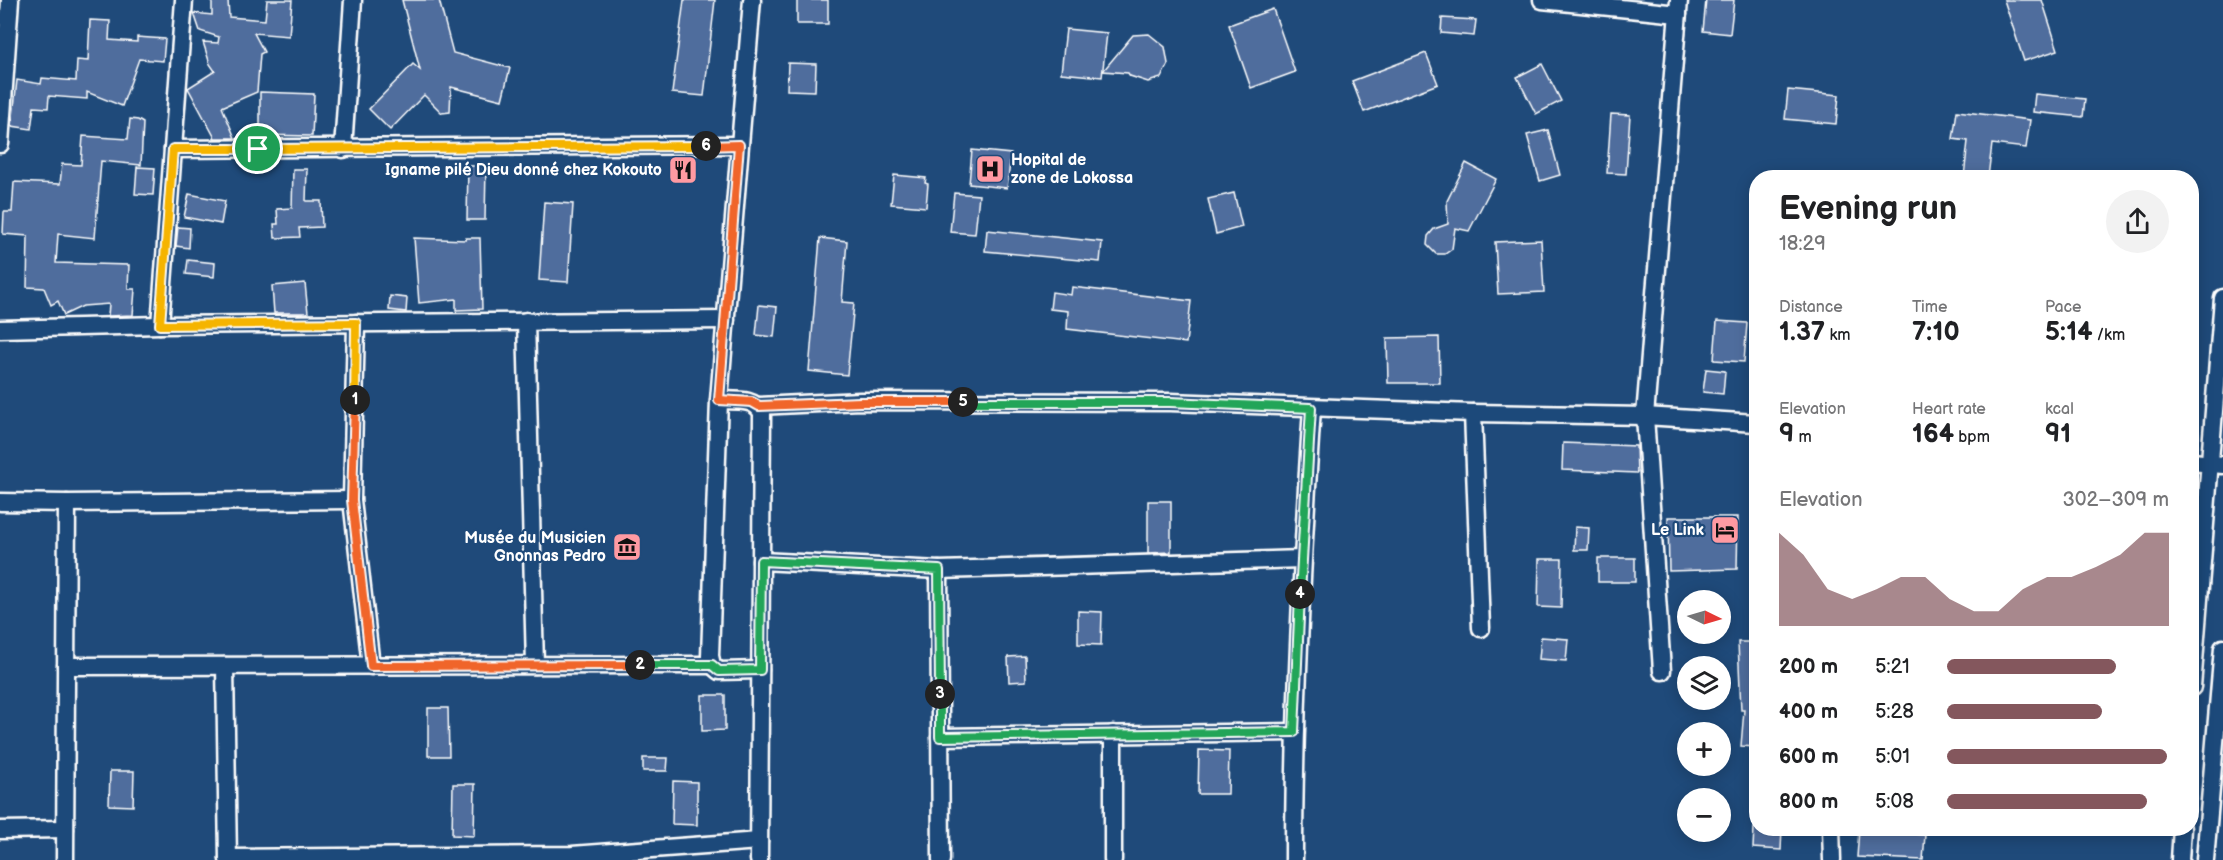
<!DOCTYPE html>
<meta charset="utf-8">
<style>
body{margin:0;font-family:"Balsamiq Sans",sans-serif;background:#f2f2f2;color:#202124;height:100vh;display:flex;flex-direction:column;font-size:22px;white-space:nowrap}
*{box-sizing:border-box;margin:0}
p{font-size:20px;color:#757577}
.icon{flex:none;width:33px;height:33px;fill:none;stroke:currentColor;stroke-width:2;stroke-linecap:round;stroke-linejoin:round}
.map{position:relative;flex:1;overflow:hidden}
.side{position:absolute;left:1749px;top:170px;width:450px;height:666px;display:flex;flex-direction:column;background:#fff;border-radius:24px;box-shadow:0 3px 15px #0003}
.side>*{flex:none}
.needle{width:39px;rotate:95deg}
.tools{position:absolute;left:1677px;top:590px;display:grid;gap:12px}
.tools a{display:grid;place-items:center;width:54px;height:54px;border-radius:50%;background:#fff;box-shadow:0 3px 15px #0003;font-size:30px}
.pin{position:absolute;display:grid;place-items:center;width:51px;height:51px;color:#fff;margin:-26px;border:3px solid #fff;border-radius:50%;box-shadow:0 2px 6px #0007}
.km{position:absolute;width:30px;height:30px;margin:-15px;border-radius:50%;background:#222;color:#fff;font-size:16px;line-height:30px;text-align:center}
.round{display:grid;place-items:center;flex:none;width:63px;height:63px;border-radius:32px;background:#f2f2f2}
.summary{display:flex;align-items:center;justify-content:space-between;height:102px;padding:0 30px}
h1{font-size:33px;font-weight:800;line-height:45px}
.figures{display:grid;grid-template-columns:repeat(3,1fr);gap:9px;height:102px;padding:6px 30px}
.figures div{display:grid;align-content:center}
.figures b{font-size:26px;font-weight:800}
.figures small{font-size:16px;font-weight:400}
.figures p{font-size:16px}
.chart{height:168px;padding:12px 30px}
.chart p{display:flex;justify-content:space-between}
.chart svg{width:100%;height:108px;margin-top:6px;fill:#84575d;opacity:.7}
ul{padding:0 30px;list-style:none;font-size:20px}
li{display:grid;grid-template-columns:96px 72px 1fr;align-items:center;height:45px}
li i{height:15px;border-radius:8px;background:#84575d}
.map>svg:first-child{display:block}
.building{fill:#506d9d;stroke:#fff;stroke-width:1.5}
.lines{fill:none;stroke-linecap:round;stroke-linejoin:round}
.minor-casing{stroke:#fff;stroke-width:21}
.minor{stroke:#1f4a7a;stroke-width:16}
.split-1-casing{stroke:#fff;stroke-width:12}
.split-2-casing{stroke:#fff;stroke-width:12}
.split-3-casing{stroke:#fff;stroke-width:12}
.split-4-casing{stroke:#fff;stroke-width:12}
.split-5-casing{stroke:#fff;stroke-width:12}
.split-6-casing{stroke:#fff;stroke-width:12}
.split-7-casing{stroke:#fff;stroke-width:12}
.split-1{stroke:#f5b400;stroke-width:8}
.split-2{stroke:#f0652b;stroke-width:8}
.split-3{stroke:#22a559;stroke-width:8}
.split-4{stroke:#22a559;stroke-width:8}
.split-5{stroke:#22a559;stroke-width:8}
.split-6{stroke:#f0652b;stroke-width:8}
.split-7{stroke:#f5b400;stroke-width:8}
.labels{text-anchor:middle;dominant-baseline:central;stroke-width:4.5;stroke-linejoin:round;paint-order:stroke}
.poi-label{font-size:16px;font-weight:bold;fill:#fff;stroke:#1f4a7a;text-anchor:end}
</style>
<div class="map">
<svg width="2223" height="860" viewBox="0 0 2223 860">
<rect width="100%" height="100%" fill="#1f4a7a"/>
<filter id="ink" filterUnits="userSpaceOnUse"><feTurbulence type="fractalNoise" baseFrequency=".0167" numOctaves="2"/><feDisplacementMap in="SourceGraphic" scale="12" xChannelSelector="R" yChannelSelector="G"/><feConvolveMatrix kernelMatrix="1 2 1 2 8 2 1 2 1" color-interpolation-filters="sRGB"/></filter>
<g filter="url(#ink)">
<g class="building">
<path d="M212,0H228L229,17L265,20L267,0H292L289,36L254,33L264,52L260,54L257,92L222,107L235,138H215L188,88L215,71L210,64L203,42L218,43L219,37L200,31L194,13L212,15Z"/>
<path d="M402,0H439L453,53L510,68L502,100L451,87L450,112L442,113L424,95L390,130L369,109L413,64L420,70Z"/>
<path d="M684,0H715L704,96L672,93Z"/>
<rect x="797" y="0" width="31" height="24"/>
<path d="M1706,0H1734L1730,34L1703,31Z"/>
<path d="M2004,0H2042L2058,50L2024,61Z"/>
<path d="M1273,9L1295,72L1251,88L1229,25Z"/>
<path d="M1442,18L1476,20L1474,36L1441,33Z"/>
<path d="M90,20L110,21L109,40L137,42V37L165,39L163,61L139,59L122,106L87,92V99L49,96L48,108L34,107L31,129L12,126L17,80L41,84L42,78L76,81L77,60L88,61Z"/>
<path d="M1066,29L1107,33L1102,77L1061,73Z"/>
<path d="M1149,34L1165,47L1168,64L1161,78L1148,82L1130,76L1128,73L1103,71L1133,35Z"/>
<path d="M1426,53L1438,84L1364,112L1352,81Z"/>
<path d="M788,63L816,64L815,91L787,90Z"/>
<path d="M1542,64L1561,101L1536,114L1517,77Z"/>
<path d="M1788,90L1839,95L1836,124L1785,119Z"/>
<path d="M260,92L314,94L312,136L260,135Z"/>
<path d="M2035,94L2085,99L2083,117L2033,112Z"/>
<path d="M1957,111L2030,120L2026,148L1992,144L1988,177H1964L1968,141L1953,139Z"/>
<path d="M1611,114L1630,115L1626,174L1607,173Z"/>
<path d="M130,119L138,120L143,123L141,165L101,161L95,238L58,234L56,263L129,265L128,289H135L133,315L108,316L109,304L83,306L64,315L58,301L51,305L44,288L27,287L28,236L3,234L4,212H12L14,182L60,184L62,164L81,165L83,136L128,139Z"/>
<path d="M1548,130L1560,175L1540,181L1527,135Z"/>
<path d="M972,150L1011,154L1007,188L969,184Z"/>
<path d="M1466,163L1496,179L1469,231L1455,228L1452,249L1445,254H1436L1427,245L1428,236L1434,229L1448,224L1447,201Z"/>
<path d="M468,166H486L485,220H467Z"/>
<path d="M137,167L155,168L153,195L135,194Z"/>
<path d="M293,169H307L306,201H321L322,227L299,228L300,237L275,238L274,224H278L277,209L292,208Z"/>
<path d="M894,175L926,178L925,183L928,184L926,207L891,204Z"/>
<path d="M954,193L979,195L975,234L950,232Z"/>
<path d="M1234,193L1242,227L1216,234L1208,199Z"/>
<path d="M189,194L225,201L221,224L184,217Z"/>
<path d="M544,202L573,204L568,282L539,280Z"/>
<path d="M178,227L190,228L189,248L176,246Z"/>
<path d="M987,230L1102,242L1100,262L985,251Z"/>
<path d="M414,238L466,240V238H480L482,309L456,310V299L419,303Z"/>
<path d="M820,238L847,241L842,302L854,303L847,375L809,371Z"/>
<path d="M1541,240L1544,292L1498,294L1495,242Z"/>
<path d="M188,260L215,263L214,277L186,274Z"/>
<path d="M305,283L308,313H274L272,286Z"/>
<path d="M1072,287L1191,301L1186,343L1067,329L1068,311L1050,309L1052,292L1071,295Z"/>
<path d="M390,296L407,298L406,312L389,310Z"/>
<path d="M759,305L777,307L774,337L756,335Z"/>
<path d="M1717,321L1747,323L1744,362L1714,360Z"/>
<path d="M1439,337L1440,383H1388L1387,338Z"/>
<path d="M1706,369L1725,371L1723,394L1703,392Z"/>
<path d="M1563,443L1636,446L1637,473L1562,470Z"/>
<path d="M1148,501H1171V552L1148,553Z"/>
<path d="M1668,517H1738L1737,569L1669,571Z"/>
<path d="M1575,527L1589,528L1588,550H1574Z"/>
<rect x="1598" y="558" width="37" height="24"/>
<path d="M1539,559H1562L1561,608L1538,607Z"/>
<path d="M1078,611L1102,612L1101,645L1078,644Z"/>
<path d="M1541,637L1568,639L1566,661L1539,659Z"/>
<path d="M1738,642H1756V747L1741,746L1744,710H1741Z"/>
<path d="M1025,656L1026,681L1009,682L1008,657Z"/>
<path d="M702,695H725V730L702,731Z"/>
<path d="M428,708H448L449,756H428Z"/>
<path d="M1199,750L1229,751L1228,794H1198Z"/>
<path d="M643,758H668L667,771H643Z"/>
<path d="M110,771H134L133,806L109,805Z"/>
<path d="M673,781L697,782V825L672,824Z"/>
<path d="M453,784H475L474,836L452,835Z"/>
<path d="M1754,828H1782L1781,850L1753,848Z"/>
<path d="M1859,830L1925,835L1923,860L1857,857Z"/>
</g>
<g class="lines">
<g class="minor-casing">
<g id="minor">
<path d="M752,0L719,400L710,656L712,665L719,671L760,670"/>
<path d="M1542,0L1678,14"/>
<path d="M0,144L10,0"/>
<path d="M173,149L739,145"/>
<path d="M343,149L353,0"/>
<path d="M526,321L535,665"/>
<path d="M356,323L352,500L371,666"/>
<path d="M160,325L184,0"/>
<path d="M0,329L160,325L726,320"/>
<path d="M719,400C734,401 755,397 762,413L759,860"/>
<path d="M759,406L860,401L1170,402L1473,413L1645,416L1756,423"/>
<path d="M1473,413L1481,628"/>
<path d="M2192,462L2223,465"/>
<path d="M0,502L67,503L352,500"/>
<path d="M761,561L939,570L1302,559"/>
<path d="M939,570L941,860"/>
<path d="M66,666L712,665"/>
<path d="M225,666L228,860"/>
<path d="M1662,671L1645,416L1679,0"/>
<path d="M2192,687L2223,298"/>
<path d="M1113,734V860"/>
<path d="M940,737L1294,732"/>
<path d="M1831,828L1832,860"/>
<path d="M0,830L65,829"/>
<path d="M228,858L572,855L759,841"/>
<path d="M65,860L67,503"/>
<path d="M1294,860C1294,709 1302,559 1312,408"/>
<path d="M2180,860L2182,828"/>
<path d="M2205,860L2223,648"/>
</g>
</g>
<use href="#minor" class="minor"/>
</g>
</g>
<g class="lines" filter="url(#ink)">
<g class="split-1-casing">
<path id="split-1" d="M258,149H173L160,325L356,323L355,400"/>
</g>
<g class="split-2-casing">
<path id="split-2" d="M355,400L352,500L371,666L640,665"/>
</g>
<g class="split-3-casing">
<path id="split-3" d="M640,665H712L719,671L760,670L761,561L939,570L940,694"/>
</g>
<g class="split-4-casing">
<path id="split-4" d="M940,694V737L1294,732L1300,594"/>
</g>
<g class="split-5-casing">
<path id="split-5" d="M963,402H1170L1311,408L1300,594"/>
</g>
<g class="split-6-casing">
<path id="split-6" d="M706,146L739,145L719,400L752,402L759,406L860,402H963"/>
</g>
<g class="split-7-casing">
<path id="split-7" d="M258,149L706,146"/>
</g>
<use href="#split-1" class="split-1"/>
<use href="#split-2" class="split-2"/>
<use href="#split-3" class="split-3"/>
<use href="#split-4" class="split-4"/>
<use href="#split-5" class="split-5"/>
<use href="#split-6" class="split-6"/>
<use href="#split-7" class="split-7"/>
</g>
<defs>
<g id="hospital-square" transform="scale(1.5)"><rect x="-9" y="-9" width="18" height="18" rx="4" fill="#ff9aa2" stroke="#1f4a7a"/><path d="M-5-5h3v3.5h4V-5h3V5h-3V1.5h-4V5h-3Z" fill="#111"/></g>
<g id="restaurant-square" transform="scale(1.5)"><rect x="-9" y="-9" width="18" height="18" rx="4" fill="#ff9aa2" stroke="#1f4a7a"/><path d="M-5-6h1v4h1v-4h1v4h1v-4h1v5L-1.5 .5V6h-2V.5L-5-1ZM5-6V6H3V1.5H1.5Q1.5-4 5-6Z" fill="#111"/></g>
<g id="hotel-square" transform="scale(1.5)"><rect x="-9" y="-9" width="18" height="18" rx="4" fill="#ff9aa2" stroke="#1f4a7a"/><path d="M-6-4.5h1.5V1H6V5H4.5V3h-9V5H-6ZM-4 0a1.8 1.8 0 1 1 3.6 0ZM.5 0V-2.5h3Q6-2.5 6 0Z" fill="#111"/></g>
<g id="museum-square" transform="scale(1.5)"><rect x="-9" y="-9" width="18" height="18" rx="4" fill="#ff9aa2" stroke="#1f4a7a"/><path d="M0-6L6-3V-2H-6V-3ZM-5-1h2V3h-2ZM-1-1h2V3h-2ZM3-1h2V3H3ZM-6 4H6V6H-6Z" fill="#111"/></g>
</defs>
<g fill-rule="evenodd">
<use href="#hospital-square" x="990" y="169"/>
<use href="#restaurant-square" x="683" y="170"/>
<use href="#hotel-square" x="1725" y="530"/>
<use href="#museum-square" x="627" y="547"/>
</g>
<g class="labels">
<g class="poi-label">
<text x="1011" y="160" text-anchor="start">Hopital de<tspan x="1011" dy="18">zone de Lokossa</tspan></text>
<text x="662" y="170">Igname pilé Dieu donné chez Kokouto</text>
<text x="1704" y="530">Le Link</text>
<text x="606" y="538">Musée du Musicien<tspan x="606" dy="18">Gnonnas Pedro</tspan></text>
</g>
</g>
</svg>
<div class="tools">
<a><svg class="needle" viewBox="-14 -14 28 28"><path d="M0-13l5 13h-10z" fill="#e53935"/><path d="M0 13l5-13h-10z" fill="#757577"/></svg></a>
<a><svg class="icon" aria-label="layers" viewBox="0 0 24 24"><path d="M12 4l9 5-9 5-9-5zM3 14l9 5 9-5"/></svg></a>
<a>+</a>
<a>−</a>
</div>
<div class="pin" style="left:258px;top:149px;background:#1e9e55"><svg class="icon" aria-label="arrive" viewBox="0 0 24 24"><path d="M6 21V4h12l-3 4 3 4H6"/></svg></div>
<b class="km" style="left:355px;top:400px">1</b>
<b class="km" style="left:640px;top:665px">2</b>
<b class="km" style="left:940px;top:694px">3</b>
<b class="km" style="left:1300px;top:594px">4</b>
<b class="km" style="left:963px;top:402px">5</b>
<b class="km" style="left:706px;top:146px">6</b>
<section class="side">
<div class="summary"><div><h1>Evening run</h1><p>18:29</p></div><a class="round"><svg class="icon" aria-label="share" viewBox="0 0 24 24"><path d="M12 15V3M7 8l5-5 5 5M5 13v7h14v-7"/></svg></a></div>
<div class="figures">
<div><p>Distance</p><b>1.37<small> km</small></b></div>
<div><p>Time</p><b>7:10</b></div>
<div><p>Pace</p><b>5:14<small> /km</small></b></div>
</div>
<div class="figures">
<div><p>Elevation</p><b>9<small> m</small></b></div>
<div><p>Heart rate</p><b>164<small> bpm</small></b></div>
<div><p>kcal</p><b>91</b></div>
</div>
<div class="chart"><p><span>Elevation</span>302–309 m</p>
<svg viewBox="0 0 160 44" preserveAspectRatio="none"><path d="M0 44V6L10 15L20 29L30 33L40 29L50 24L60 24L70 33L80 38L90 38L100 29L110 24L120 24L130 20L140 15L150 6L160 6V44z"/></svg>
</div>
<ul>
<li><b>200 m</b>5:21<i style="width:76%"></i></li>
<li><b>400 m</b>5:28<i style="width:70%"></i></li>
<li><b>600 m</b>5:01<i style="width:99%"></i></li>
<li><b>800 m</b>5:08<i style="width:90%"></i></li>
</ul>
</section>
</div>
